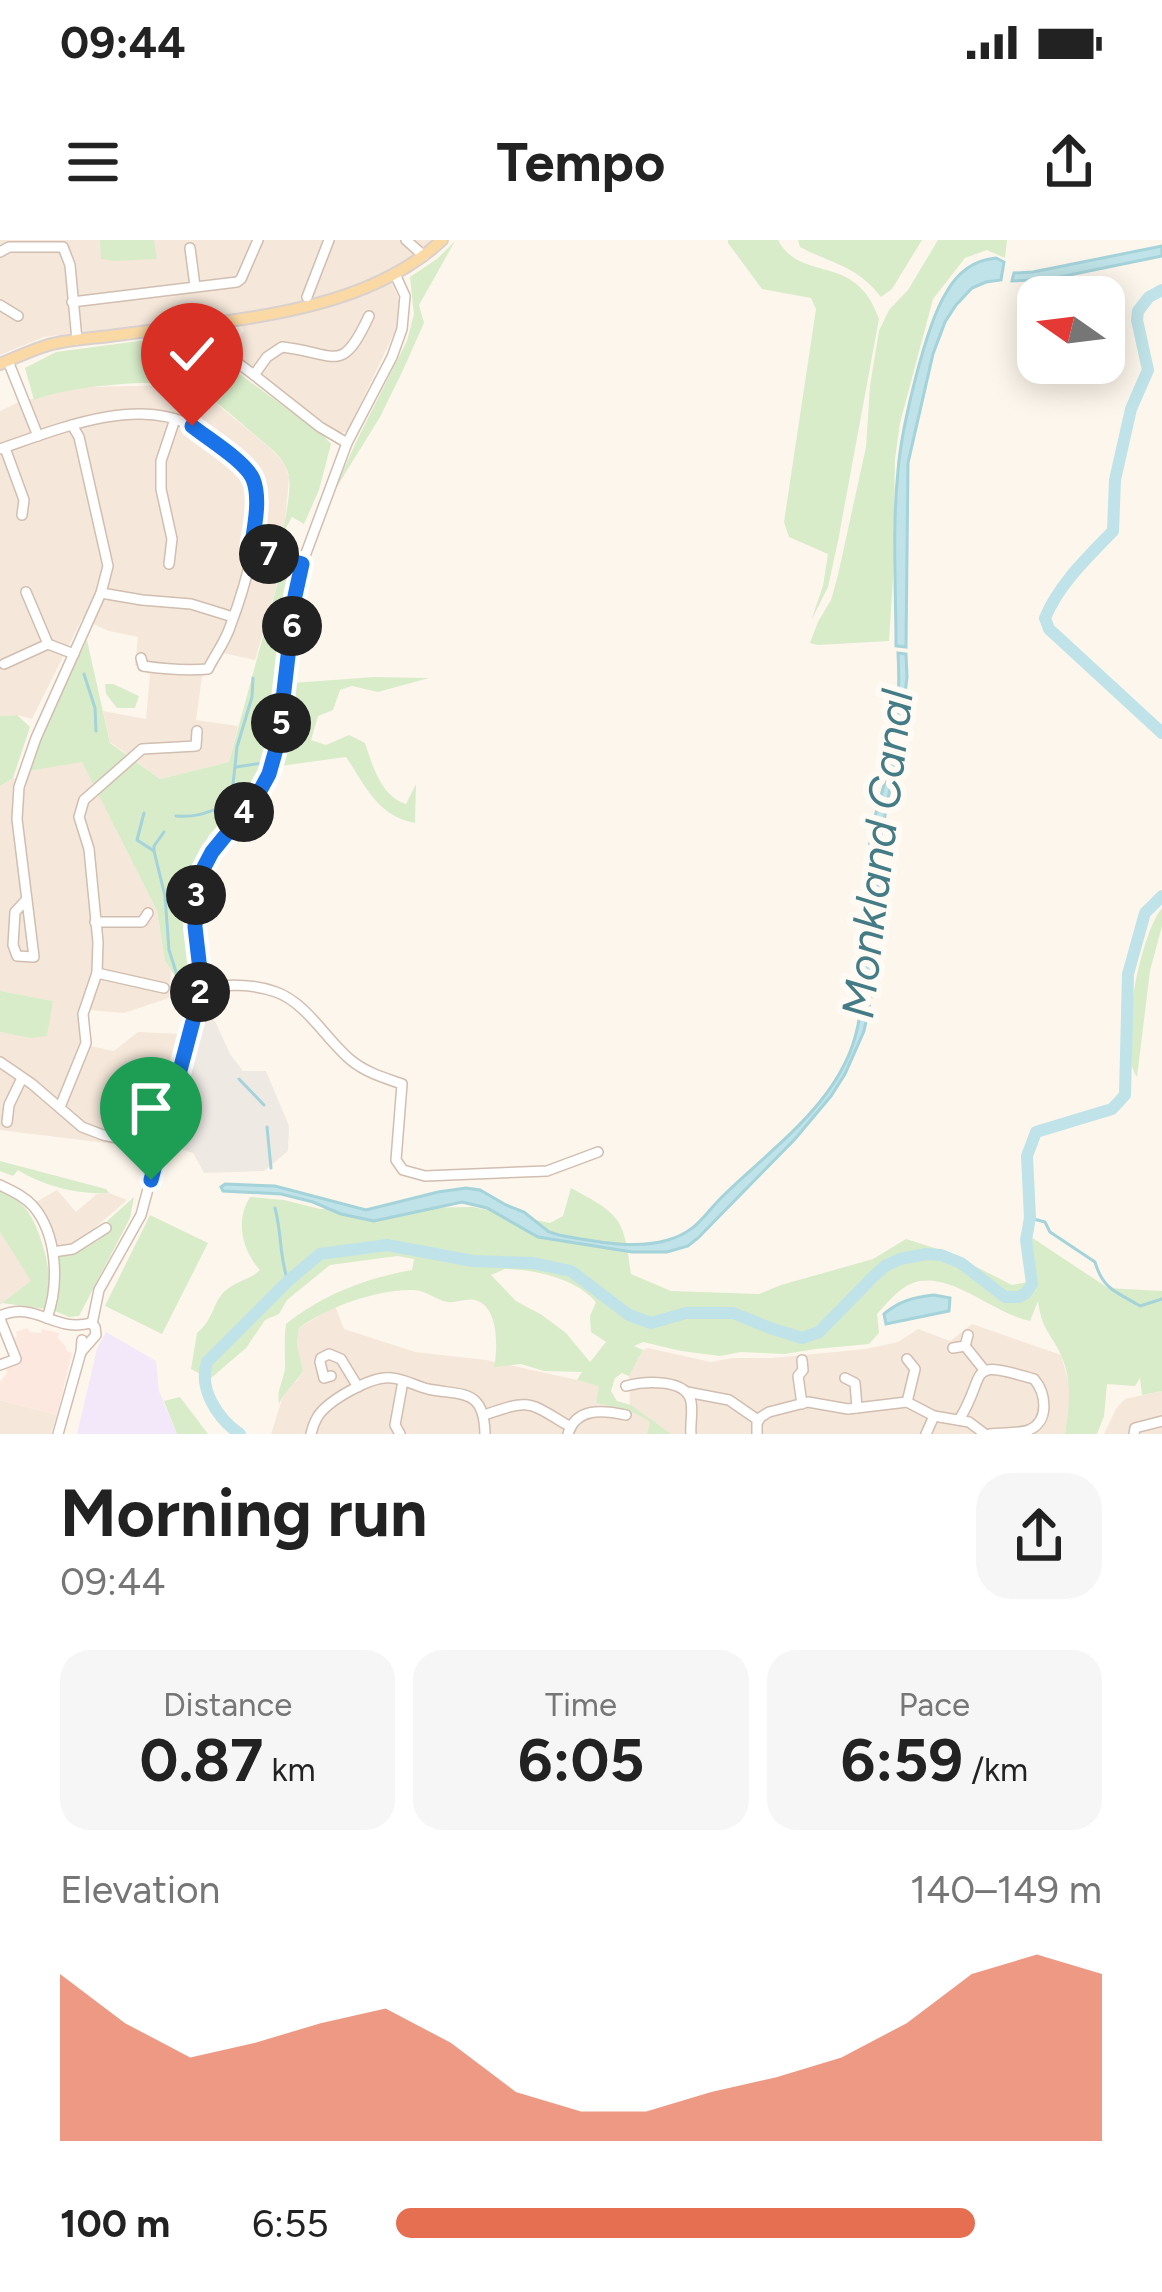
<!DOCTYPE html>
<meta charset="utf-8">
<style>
body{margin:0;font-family:Figtree,sans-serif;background:#f6f6f6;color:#222;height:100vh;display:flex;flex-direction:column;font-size:45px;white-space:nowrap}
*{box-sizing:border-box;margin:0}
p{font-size:39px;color:#767676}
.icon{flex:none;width:66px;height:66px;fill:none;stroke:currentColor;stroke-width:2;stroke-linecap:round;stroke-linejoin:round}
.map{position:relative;height:1194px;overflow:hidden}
.drawer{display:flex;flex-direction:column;background:#fff;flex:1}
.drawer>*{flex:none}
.needle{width:78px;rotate:284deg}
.fabs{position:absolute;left:1017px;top:36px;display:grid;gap:24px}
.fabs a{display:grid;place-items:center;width:108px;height:108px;border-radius:24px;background:#fff;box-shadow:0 6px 30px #0003;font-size:60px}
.pin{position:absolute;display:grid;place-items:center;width:102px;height:102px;color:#fff;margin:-123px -51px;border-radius:50% 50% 50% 0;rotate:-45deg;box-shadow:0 0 12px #0007}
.pin .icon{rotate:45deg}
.km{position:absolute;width:60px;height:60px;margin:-30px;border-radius:50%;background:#222;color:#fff;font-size:33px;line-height:60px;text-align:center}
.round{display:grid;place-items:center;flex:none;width:126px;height:126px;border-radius:36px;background:#f6f6f6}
.headline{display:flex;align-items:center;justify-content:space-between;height:204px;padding:0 60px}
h1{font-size:66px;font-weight:700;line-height:90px}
.stats{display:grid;grid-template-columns:repeat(3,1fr);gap:18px;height:204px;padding:12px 60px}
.stats div{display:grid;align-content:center;border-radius:30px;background:#f6f6f6;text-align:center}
.stats b{font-size:60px;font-weight:700}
.stats small{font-size:33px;font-weight:400}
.stats p{font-size:33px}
.chart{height:336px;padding:24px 60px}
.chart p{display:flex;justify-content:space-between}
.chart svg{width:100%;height:216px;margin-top:12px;fill:#e76f51;opacity:.7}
ul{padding:0 60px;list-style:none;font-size:39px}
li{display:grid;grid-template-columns:192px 144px 1fr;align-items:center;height:90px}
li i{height:30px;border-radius:15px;background:#e76f51}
.status{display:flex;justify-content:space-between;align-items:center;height:84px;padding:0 60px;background:#fff;direction:ltr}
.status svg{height:33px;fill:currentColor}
header{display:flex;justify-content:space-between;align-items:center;height:156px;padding:0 60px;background:#fff;font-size:54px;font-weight:700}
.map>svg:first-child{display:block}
.residential{fill:#f5e8da}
.commercial{fill:#fde8e0}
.industrial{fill:#efe9e4}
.education{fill:#f3e8fa}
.green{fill:#d8ecc9;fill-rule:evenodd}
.water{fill:#bfe3e8;stroke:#a5d3da;stroke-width:3}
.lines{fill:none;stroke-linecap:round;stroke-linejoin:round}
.stream{stroke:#a5d3da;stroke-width:3}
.river{stroke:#bfe3e8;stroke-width:12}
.minor-casing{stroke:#d1beb0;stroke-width:12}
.major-casing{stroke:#dad1cd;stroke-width:14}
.minor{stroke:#fff;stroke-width:9}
.major{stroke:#fbd9a5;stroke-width:10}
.route-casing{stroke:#fff;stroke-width:24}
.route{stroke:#1a73e8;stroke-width:15}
.labels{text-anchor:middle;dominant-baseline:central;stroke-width:12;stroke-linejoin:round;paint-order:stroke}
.water-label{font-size:45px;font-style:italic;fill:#437c86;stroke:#fffaf3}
</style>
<div class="status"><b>09:44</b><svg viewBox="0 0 49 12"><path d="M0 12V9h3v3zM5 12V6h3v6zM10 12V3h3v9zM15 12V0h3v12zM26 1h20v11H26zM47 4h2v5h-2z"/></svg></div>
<header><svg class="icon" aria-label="menu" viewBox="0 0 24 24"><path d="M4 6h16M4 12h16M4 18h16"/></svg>Tempo<svg class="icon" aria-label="share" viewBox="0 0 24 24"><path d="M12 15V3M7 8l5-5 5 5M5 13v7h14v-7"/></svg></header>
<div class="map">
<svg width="1162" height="1194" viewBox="0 0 1162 1194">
<rect width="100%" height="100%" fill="#fdf6ec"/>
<g class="residential">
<path d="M0,0H435L387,32L400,62V81L347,192L339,193L228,112L244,91L236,74L44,97L0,115Z"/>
<path d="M183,145L201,151L271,209L285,224L289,238L280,334L255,420L223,413L211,433L202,437L196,480L238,486L229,522L160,539L110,502L103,471L146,479L150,435L135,425L138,397L109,391L82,379L32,479L17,475L0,476V171L19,162L82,147Z"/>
<path d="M82,521L157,671L165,721L171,731L169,758L124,773L89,770L90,806L114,811L138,792L183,794L151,892L138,907L0,890V792L29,798L48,781L53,762L0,751V546L13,538L25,542L29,531Z"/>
<path d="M57,950L76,972L97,954L109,953L127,960L76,1004L55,1006L43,972L36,962Z"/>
<path d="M0,992L32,1041L0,1065Z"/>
<path d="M335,1066L344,1089L415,1112L486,1120L600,1145L596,1163L630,1170L629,1136L643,1110L648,1108L711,1122L732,1118H772L866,1109L898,1102L918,1089L950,1101L972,1084L1061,1115L1071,1151L1065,1194H271L285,1150L297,1141L303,1131L297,1104L299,1088Z"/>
<path d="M1162,1151V1194H1104L1117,1167L1125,1159Z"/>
<path d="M0,1160L57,1175L51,1194H0Z"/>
</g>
<path class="commercial" d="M27,1088L30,1092L41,1093L42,1089L59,1093L58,1098L66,1107L67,1111L72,1113L57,1175L0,1160V1142L7,1133L6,1125L18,1120L11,1098L17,1097L16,1092Z"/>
<path class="industrial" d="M204,757L230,814L243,831H266L289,886L288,911L264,931L204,933L193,913L167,904Z"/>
<path class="education" d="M106,1092L156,1121L159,1151L177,1194H77L97,1109Z"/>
<g class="green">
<path d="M100,0H154L157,19L115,21L101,19Z"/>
<path d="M728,0H778C801,44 856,11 879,79L838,301L828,347L811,381L823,346L828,314L789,297L784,282L816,69L811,58L762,49L728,3Z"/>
<path d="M798,0H922L892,49L881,57C856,25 834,25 800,7Z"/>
<path d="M938,0H1007L1005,18L987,10L965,18L933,59L900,183L895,219L893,338L889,401L818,405L810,403L818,382L831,360L838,335L866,207L870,146L879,91L889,70L908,50Z"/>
<path d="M455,1L419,65L424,83L403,130L380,177L333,253L356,202L407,101L414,74L410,37L437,19Z"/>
<path d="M162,98L181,101L208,111L323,195L331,204L319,250L304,284L292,277L283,293C285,276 291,255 289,238C288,220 269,207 256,196C242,184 212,157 198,150C169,135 64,147 34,160L25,128L56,112Z"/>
<path d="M292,331L267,511L252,549L209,595L185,646L190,759L165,721L157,671L82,522L29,531L48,481L87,400L110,503L160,539L229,522L280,334Z"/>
<path d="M375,437L429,438L378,452L352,446L340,450L333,470L318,476L311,500L326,505L349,495L365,503C373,527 381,556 406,564L416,544L415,583C377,576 366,546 346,517L280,526L288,489L292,443Z"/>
<path d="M105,444H113L139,456L135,468H117L106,454Z"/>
<path d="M17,475L30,487L13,538L0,546V476Z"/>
<path d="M1162,668V686L1150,731L1137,837C1117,810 1140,694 1162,668Z"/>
<path d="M0,751L53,761L47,796L29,798L0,792Z"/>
<path d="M0,921L106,949L109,953C79,955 43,946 18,930L13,936L0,931Z"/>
<path d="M571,948C621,975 624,978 631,1034L671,1051L759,1054L781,1045L873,1019L906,999L947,1012L1012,1045L1032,1041L1036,1051L1031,997L1108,1048L1162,1051V1151L1142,1155L1140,1138L1135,1146L1107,1144L1104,1176L1097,1194H1065C1069,1166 1073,1142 1061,1115C1050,1091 1042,1091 1038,1061L1030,1081C992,1073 949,1030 913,1043C899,1048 887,1063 877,1074L879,1093L869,1104L815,1109L785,1114L741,1112L720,1116L681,1111L643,1102L634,1106L643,1110L629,1136L622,1133L615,1138L611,1151L617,1161L631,1165L671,1194H647L650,1182C634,1170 615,1167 596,1163L599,1146L577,1140L582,1132L544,1131L521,1124L494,1127C498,1109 499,1066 475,1060C467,1058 456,1063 448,1062C435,1060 426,1050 413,1050C378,1049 327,1067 299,1088L297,1104L303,1131C295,1144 285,1150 279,1164C276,1148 285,1140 285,1125C285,1111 284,1099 286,1084C322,1055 366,1038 412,1030L414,1019L397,1016L330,1025L287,1060L279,1074L265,1080L246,1108L210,1139L191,1129L197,1093C215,1078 212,1063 225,1051C235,1041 250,1040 260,1030C242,1010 235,981 250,957L284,960L320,969L473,967L550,983L563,976ZM505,1029C536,1030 575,1038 596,1062L590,1076L591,1092L606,1102L590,1122L566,1093L542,1075L516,1061L491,1035Z"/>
<path d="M0,951C13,956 23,963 30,975C43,996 57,1047 45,1069L2,1063L31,1041L0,992Z"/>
<path d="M134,957L130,978L79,1076L69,1077L55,1071L57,1035L55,1017L93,1001L96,1002L110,991L105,983Z"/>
<path d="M150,975L208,1003L162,1094L105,1066Z"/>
<path d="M180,1157L208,1194H177L164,1161Z"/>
</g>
<g class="water">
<path d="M1162,6V16L1050,39L1012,41L1014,33L1033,32Z"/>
<path d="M996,18L1004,22L1001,40L986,42L972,48L956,65L945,82L933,114L908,223L906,407L896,406C896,348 892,289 898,231C901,190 925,87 946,53C957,33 974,20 996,18Z"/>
<path d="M898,413L906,414L907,437L900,496L880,602L874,742L864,791L845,834L831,856L795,899L698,998L688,1006L667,1012H632L538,997L487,968L462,962L374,981L341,974L313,962L281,954L223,951L221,947L225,944L275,946L366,970L438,952L466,948L480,950L506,965L524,972L549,992L559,995C593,1001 634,1010 668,1000C698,991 703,975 724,955C774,906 844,859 858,785C871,724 862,663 870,602C873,574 884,550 890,523C898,487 900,449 898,413Z"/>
<path d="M934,1055L950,1058L949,1071L886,1084L884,1074C899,1061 914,1057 934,1055Z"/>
</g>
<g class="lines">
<g class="stream">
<path d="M84,434L95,468L96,491"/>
<path d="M236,527L263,523"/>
<path d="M144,573L137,600L154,611L165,656L169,710L177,735L182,771"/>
<path d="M176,576C196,578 209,572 227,565L232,554L237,507L252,457L253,438"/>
<path d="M154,611V606L164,592"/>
<path d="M239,839L264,865"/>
<path d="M267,887L271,928"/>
<path d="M275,968C282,994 279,1016 288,1041"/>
<path d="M1030,978L1045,982L1050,992L1095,1022C1103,1050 1117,1052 1140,1066L1162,1059"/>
</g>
<g class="river">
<path d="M1162,50L1149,57L1138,71L1137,80L1148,130L1131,169L1115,240L1113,291C1088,317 1059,344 1045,378L1049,389L1162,493"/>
<path d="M240,1194C218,1179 198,1149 207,1122L288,1041L320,1014L387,1005L473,1021L533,1023L571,1031L629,1075L651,1083L686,1073H733L770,1088L802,1098L819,1092L873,1037L885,1026L900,1019L926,1014L941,1015L961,1023L1005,1057H1019L1026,1053L1032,1044L1026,1000L1030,978L1027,916L1036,892L1112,869L1125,855L1128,734L1145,673L1162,656"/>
</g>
<g class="minor-casing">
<g id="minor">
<path d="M406,0L424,16"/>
<path d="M190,8L195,46"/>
<path d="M0,12L9,7H63L70,25L77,100"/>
<path d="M307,57L329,0"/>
<path d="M72,62L237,42L241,39L258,0"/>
<path d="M0,65L18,76"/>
<path d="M203,97L254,135"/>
<path d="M8,121L38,196"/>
<path d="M347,203L320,187L254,135L267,117L282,107C337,113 341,136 369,76"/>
<path d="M5,208L24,260L22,275"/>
<path d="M0,209C53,191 135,156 190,185C210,196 233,216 249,232C270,269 244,350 230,387C225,402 215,415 208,429C186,431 164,429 143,426L141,418"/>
<path d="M251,309L302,324"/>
<path d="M169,324L172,299L161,249V221L175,179"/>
<path d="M26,352L48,404L74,414"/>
<path d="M101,353L142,360L191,364L233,377"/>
<path d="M4,424L48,404"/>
<path d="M27,659L15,672L13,705L17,716L34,717L17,579L19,547L36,498L101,353L108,326L79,197L72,185"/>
<path d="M95,682H142L148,673"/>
<path d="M97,733L164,748"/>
<path d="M202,747C226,745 252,743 276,752C307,763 327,801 352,821C367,833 385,838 402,844L396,920L403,930L425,936L547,931L598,912"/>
<path d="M0,822L32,844L82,887L103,895L158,906"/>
<path d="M60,867L86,803L83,774L97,733L98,702L89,609L79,577L84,560L142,509L196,506L197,491"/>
<path d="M7,882L9,865L22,838"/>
<path d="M118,897L126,868L144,825"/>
<path d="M0,945C12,951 24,956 33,966C58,995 59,1045 47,1078"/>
<path d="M53,1012L73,1009L106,988"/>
<path d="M0,1076C36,1060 53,1093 91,1083L95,1087L96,1095L81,1112"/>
<path d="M0,1079L16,1119L0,1125"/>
<path d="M92,1084L99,1050L141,975L202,747L195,663L202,631L212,612L256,558L269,534L278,502L295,356L302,324L347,203L392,117L402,89L405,56L395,34"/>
<path d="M965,1106L985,1131"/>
<path d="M953,1108L965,1106L968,1095"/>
<path d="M907,1119L915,1129L907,1162"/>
<path d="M331,1136L324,1138L320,1122L321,1118L329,1114L341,1119L358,1147"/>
<path d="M845,1138L855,1143L857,1168"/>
<path d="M626,1146C644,1141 687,1138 691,1162C693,1172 690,1184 691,1194"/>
<path d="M687,1152L729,1160L758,1180"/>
<path d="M802,1164L798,1136L803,1130L802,1120"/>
<path d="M484,1175C531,1159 527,1161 569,1186"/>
<path d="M959,1180C989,1132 963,1118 1034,1139C1046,1153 1050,1181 1029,1190C1018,1194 1001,1192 990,1194"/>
<path d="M58,1194L81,1112L82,1100"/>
<path d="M311,1194C312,1189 315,1181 318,1176C329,1160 372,1135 392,1138C404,1139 416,1146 428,1149C463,1156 484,1148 485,1194"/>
<path d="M400,1194L395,1185L403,1141"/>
<path d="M568,1194C576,1167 603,1170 626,1175"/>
<path d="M757,1194V1183L761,1177L769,1172L808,1162L848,1169L907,1162L934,1176L969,1182L985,1194"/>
<path d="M926,1194L934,1176"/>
<path d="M1134,1194L1135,1188L1162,1181"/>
</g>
</g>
<g class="major-casing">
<path id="major" d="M0,124C17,117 34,109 52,104C73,99 96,98 117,95C222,80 360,77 442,0"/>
</g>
<use href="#minor" class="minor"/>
<use href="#major" class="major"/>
</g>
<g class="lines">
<g class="route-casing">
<path id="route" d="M151,940L202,747L195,687L196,652L202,631L212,612L256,558L269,534L278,502L295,356L302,324L251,309C254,289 261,259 253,239C245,221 208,199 192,186"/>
</g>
<use href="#route" class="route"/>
</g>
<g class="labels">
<g class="water-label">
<text transform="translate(877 614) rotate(-83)">Monkland Canal</text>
</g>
</g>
</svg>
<div class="fabs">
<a><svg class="needle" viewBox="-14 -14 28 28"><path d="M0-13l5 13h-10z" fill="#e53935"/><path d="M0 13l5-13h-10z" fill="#767676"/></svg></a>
</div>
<div class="pin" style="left:151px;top:940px;background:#1e9e55"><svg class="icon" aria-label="arrive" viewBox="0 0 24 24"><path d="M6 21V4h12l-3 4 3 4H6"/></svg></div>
<div class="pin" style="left:192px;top:186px;background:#d93025"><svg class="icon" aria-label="check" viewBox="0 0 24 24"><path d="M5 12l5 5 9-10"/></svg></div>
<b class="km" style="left:200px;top:752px">2</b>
<b class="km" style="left:196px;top:655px">3</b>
<b class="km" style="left:244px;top:572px">4</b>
<b class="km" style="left:281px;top:483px">5</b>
<b class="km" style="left:292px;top:386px">6</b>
<b class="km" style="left:269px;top:314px">7</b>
</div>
<section class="drawer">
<div class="headline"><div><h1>Morning run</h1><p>09:44</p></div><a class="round"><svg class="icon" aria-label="share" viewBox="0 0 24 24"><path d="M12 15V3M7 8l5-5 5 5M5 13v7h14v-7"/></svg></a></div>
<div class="stats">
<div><p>Distance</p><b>0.87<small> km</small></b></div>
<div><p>Time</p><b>6:05</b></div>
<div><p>Pace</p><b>6:59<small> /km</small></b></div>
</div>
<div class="chart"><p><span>Elevation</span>140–149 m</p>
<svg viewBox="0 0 160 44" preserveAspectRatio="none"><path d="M0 44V10L10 20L20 27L30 24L40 20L50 17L60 24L70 34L80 38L90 38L100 34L110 31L120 27L130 20L140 10L150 6L160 10V44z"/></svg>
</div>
<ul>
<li><b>100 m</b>6:55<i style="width:82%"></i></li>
</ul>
</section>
